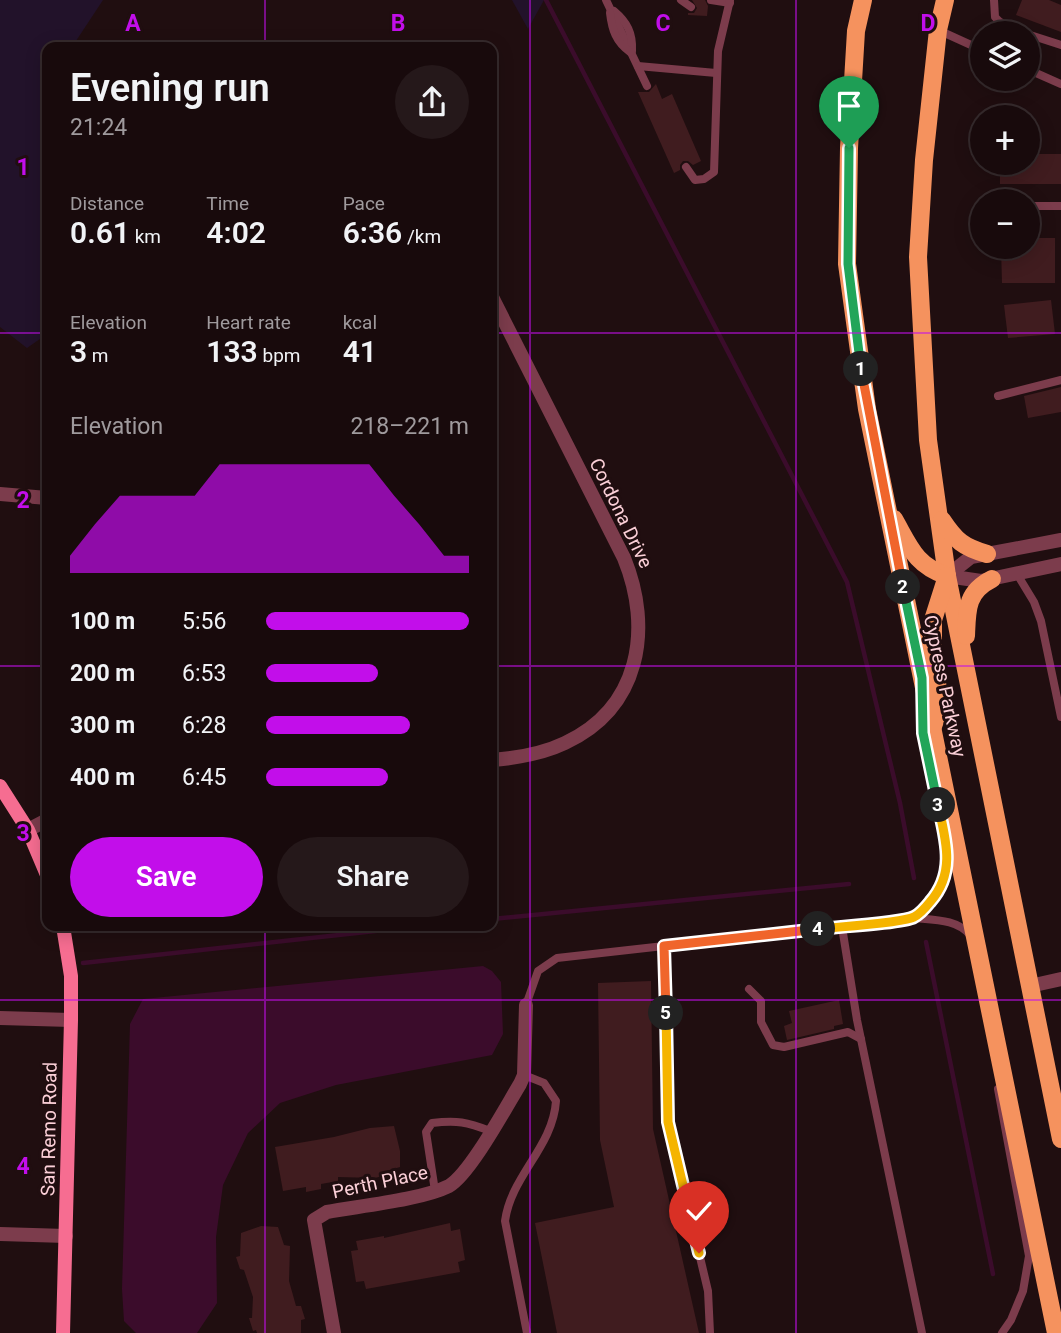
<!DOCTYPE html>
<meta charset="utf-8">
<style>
body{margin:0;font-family:Roboto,sans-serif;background:#25181a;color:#f1f3f6;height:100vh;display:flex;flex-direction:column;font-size:26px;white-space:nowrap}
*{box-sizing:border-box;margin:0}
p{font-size:23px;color:#9f9a9d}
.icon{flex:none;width:38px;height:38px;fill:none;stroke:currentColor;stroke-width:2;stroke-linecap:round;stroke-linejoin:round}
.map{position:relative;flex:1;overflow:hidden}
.details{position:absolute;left:42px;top:42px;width:455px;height:889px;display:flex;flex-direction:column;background:#180a0c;border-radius:14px;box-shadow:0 4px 18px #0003,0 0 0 2px #362b2d}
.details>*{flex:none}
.controls{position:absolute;left:970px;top:21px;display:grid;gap:14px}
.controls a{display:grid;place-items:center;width:70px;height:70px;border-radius:50%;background:#180a0c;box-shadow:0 4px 18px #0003,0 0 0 2px #362b2d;font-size:35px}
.pin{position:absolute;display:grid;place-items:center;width:60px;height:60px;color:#fff;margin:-72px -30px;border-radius:50% 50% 50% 0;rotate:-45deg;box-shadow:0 0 7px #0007}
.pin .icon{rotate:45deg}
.km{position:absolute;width:35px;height:35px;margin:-18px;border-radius:50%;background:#222;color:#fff;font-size:19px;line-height:35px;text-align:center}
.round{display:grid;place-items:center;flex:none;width:74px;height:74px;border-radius:37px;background:#25181a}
.headline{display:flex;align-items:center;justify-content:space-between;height:119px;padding:0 28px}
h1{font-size:38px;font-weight:600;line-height:52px}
.stats{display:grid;grid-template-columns:repeat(3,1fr);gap:10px;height:119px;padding:7px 28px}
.stats div{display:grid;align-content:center}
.stats b{font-size:30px;font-weight:600}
.stats small{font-size:19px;font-weight:400}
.stats p{font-size:19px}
.chart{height:196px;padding:14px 28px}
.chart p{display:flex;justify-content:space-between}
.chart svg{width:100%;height:126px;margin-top:7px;fill:#c20eea;opacity:.7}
.primary-button{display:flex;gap:14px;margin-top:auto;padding:14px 28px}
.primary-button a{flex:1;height:80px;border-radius:42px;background:#c20eea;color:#fff;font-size:28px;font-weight:600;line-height:80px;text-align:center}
.primary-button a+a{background:#25181a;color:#f1f3f6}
ul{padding:0 28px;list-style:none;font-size:23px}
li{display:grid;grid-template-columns:112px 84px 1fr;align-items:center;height:52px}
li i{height:18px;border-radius:9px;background:#c20eea}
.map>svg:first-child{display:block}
.green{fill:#22122a}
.water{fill:#3b0c2b}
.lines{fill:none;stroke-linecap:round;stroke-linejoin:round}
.stream{stroke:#3b0c2b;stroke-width:4.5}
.building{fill:#401c1f}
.lane{stroke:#7c3c4c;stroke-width:8}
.street{stroke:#7c3c4c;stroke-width:14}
.secondary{stroke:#f66d91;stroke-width:14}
.primary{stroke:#f5925e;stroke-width:18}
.split-1-casing{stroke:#fff;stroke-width:14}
.split-2-casing{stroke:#fff;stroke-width:14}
.split-3-casing{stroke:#fff;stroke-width:14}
.split-4-casing{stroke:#fff;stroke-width:14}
.split-5-casing{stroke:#fff;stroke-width:14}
.split-6-casing{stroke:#fff;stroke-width:14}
.split-1{stroke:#22a559;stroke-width:9}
.split-2{stroke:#f0652b;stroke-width:9}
.split-3{stroke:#22a559;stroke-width:9}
.split-4{stroke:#f5b400;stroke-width:9}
.split-5{stroke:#f0652b;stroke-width:9}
.split-6{stroke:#f5b400;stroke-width:9}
.grid{fill:none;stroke:#c20eea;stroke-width:2;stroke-opacity:0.55}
.labels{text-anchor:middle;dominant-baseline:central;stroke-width:6;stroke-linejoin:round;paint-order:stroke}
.street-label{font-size:19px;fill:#fcd0d8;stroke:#200e10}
.grid-label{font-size:23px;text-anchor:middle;font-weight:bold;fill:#c20eea;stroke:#200e10;stroke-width:6;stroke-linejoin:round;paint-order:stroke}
</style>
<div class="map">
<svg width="1061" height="1333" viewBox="0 0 1061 1333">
<rect width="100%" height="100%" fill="#200e10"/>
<g class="green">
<path d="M0,0H103L72,47H47V97L41,110L47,114V334L27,348L0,327Z"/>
<path d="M512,0H544L528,29Z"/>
</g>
<path class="water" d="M483,966L492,971L501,982L503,1034L492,1055L336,1085L280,1103L248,1133L223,1185L216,1237L217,1303L197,1333H136L124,1321L122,1289L130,1024L143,999Z"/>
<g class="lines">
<g class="stream">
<path d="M546,0L847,582L900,803L914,878"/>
<path d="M492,919L849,884"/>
<path d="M926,942L993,1274"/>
<path d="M83,963L421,926"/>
</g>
</g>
<g class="building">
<path d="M692,0H705L708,6L707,16L688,15V13H694L697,8Z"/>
<path d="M1022,0H1049L1061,5V32L1016,15Z"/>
<path d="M656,84L662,99L672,94L701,161L693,165L688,161H683L680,165V170L674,173L638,92H649Z"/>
<path d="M1027,154H1061V184H1000V163H1027Z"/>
<path d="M1027,238H1055V283H1002L1001,247H1027Z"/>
<path d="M1051,300L1055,334L1008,338L1004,305Z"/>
<path d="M1061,387V412L1028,418L1024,396Z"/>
<path d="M651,981L653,1129L699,1333H557L535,1223L614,1207L600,1140L598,983Z"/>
<path d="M839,1000L843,1024L834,1026V1029L787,1040L784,1026L792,1023L789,1011Z"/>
<path d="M394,1126L400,1151V1167L383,1172L382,1176L375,1178L338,1177V1181L321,1184V1189L306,1192V1187L283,1191L275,1147L334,1137L370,1128Z"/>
<path d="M450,1223L451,1231L460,1229L465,1260L458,1262L460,1272L366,1289L364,1281L356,1282L351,1251L358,1250L356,1241L384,1236V1238Z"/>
<path d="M261,1226L278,1227L284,1245L290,1246L289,1281L296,1306H301L305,1319L301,1320V1333H257L256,1330L253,1331L249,1318H252L253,1297L244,1270L240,1269L236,1257L240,1256L241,1233Z"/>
</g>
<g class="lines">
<g class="lane">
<path d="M606,0L647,86"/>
<path d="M681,0L691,7"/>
<path d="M711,0L730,3"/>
<path d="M994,0L995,17L1000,22L1026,33"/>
<path d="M614,11C627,22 633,33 632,51"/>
<path d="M610,13C612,30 616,42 630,52"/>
<path d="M938,30L982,50"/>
<path d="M1027,34L1061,45"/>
<path d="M638,66L716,73"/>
<path d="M1027,69L1061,84"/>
<path d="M686,167L695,180L704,179L714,172L718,51L730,0"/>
<path d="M981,205H982"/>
<path d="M1027,206H1061"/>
<path d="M998,396L1061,380"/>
<path d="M1017,574L1034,602L1041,621L1061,717"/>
<path d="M913,918C922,909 934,901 940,890C958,856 931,772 923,733V720"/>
<path d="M842,927L857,1020L922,1333"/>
<path d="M664,946L668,1122L708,1291L710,1333"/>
<path d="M749,989L761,1001V1022L773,1045L784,1047L848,1032L861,1039"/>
<path d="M526,1005L538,971L557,958L913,918C934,920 958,919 971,936"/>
<path d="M524,1075L544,1083L556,1101C553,1147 511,1176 505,1221L527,1333"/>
<path d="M998,1089L1029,1256L1023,1291L1011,1320L1002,1333"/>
<path d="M435,1191L426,1132L432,1123C457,1120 467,1122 490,1131"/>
</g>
<g class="street">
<path d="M492,297L624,558C653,629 640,708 565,743C542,754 517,758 492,760"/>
<path d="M0,494L47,498"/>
<path d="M947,576L971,557L1061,540"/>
<path d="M947,576L981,581L1061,564"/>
<path d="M28,830L47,820"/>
<path d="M1030,986L1061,979"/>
<path d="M0,1018L71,1020"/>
<path d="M0,1234L66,1236"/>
<path d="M334,1333L314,1220L327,1212C359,1206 421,1200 449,1186C470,1174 506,1107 520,1084L524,1075L526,1005"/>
</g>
<g class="secondary">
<path d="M0,786L28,830L47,875"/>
<path d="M63,1333L71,1020V976L63,926"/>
</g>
<g class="primary">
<path d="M863,0L856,31L849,148L847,264L867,409L1056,1333"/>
<path d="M945,0L938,30L924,160L918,257L928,440L947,576L1061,1139"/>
<path d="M894,519C910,547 915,565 947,576"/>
<path d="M942,520C956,541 963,547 987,554"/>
<path d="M966,636C967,610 966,592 992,579"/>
<path d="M932,729L940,707L933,649V620L947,576"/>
</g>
</g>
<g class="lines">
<g class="split-1-casing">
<path id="split-1" d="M849,148L848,264L861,369"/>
</g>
<g class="split-2-casing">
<path id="split-2" d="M861,369L903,587"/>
</g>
<g class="split-3-casing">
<path id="split-3" d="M903,587L922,678L923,733L938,805"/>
</g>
<g class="split-4-casing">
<path id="split-4" d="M818,929C835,927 903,923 914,917C920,914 926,907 930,902C956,873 946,840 938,805"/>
</g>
<g class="split-5-casing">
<path id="split-5" d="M666,1013L664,946L818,929"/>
</g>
<g class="split-6-casing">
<path id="split-6" d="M666,1013L668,1122L699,1253"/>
</g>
<use href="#split-1" class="split-1"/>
<use href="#split-2" class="split-2"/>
<use href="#split-3" class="split-3"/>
<use href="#split-4" class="split-4"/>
<use href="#split-5" class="split-5"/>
<use href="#split-6" class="split-6"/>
</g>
<path class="grid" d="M265,0V47M530,0V1333M796,0V1333M0,333H47M492,333H1061M0,666H47M492,666H1061M265,926V1333M0,1000H1061"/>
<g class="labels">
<g class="street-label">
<text transform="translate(621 513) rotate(64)">Cordona Drive</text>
<text transform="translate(945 686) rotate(78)">Cypress Parkway</text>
<text transform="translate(49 1129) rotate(-89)">San Remo Road</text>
<text transform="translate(380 1182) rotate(-12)">Perth Place</text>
</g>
</g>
<g class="grid-label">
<text x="133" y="31">A</text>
<text x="398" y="31">B</text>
<text x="663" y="31">C</text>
<text x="928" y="31">D</text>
<text x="23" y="175">1</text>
<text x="23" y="508">2</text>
<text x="23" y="841">3</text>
<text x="23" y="1174">4</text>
</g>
</svg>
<div class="controls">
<a><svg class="icon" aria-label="layers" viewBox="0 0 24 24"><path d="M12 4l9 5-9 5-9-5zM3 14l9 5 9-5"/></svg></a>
<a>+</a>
<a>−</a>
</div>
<div class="pin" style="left:849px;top:148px;background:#1e9e55"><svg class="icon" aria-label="arrive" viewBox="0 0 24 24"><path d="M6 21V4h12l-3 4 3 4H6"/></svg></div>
<div class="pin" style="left:699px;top:1253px;background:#d93025"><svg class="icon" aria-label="check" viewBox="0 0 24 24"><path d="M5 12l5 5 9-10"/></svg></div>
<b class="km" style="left:861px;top:369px">1</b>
<b class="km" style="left:903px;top:587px">2</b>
<b class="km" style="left:938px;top:805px">3</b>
<b class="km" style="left:818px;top:929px">4</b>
<b class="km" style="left:666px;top:1013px">5</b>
<section class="details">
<div class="headline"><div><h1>Evening run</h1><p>21:24</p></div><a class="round"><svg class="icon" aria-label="share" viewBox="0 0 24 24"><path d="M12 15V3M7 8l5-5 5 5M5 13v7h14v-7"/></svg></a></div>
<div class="stats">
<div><p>Distance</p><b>0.61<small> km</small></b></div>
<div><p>Time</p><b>4:02</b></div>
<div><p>Pace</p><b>6:36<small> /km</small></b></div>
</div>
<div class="stats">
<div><p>Elevation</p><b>3<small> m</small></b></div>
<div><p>Heart rate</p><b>133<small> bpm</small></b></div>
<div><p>kcal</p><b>41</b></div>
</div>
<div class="chart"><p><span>Elevation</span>218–221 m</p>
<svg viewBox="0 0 160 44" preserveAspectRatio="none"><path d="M0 44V38L10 27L20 17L30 17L40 17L50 17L60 6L70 6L80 6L90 6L100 6L110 6L120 6L130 17L140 27L150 38L160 38V44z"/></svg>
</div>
<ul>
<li><b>100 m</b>5:56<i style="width:100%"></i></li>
<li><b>200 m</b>6:53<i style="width:55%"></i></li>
<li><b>300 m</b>6:28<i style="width:71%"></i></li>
<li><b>400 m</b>6:45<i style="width:60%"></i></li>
</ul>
<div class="primary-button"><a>Save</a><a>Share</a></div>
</section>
</div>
